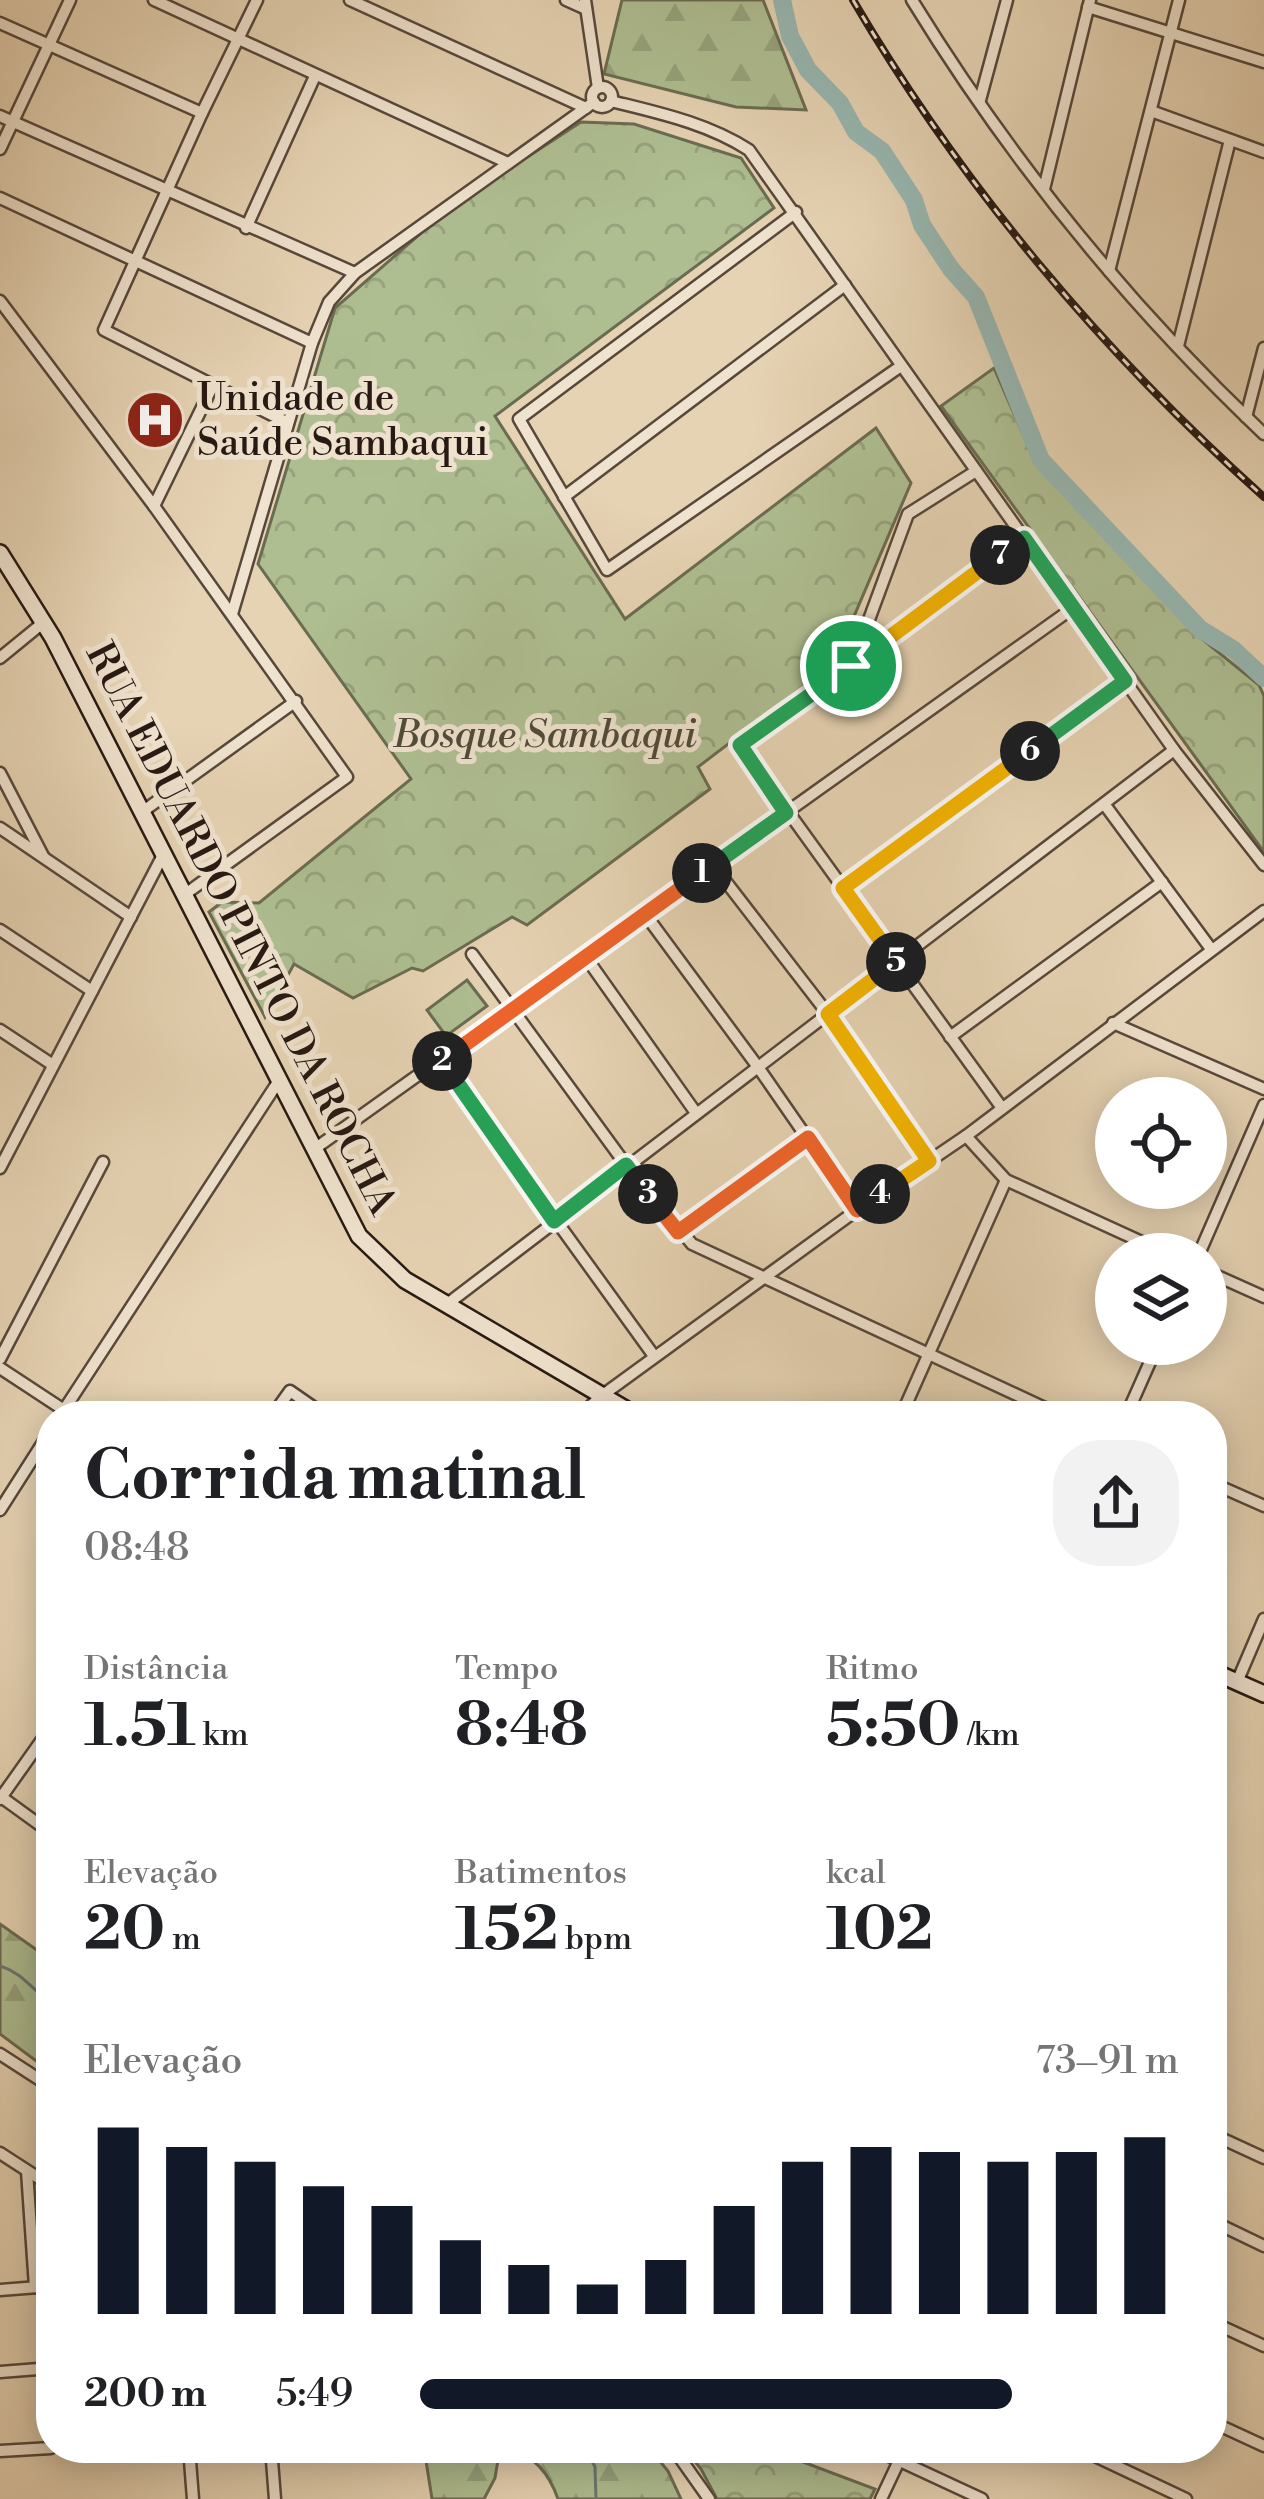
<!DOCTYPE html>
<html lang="pt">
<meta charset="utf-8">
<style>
body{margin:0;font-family:"Libre Bodoni",serif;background:#f2f2f2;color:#202124;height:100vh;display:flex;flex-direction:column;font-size:45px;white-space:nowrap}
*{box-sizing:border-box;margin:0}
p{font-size:39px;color:#757577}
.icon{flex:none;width:66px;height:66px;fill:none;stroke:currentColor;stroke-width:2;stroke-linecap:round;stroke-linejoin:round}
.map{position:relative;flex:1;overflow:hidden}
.panel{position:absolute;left:36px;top:1401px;width:1191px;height:1062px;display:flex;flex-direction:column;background:#fff;border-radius:48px;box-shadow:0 6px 30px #0003}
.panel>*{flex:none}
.buttons{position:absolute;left:1095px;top:1077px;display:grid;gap:24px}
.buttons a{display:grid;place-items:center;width:132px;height:132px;border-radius:50%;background:#fff;box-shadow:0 6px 30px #0003;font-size:60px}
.pin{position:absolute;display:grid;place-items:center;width:102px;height:102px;color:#fff;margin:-51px;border:6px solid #fff;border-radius:50%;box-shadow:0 3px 12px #0007}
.km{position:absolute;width:60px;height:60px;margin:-30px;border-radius:50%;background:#222;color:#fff;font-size:33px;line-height:60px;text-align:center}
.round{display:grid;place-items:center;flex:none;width:126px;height:126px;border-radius:48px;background:#f2f2f2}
.overview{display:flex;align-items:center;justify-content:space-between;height:204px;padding:0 48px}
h1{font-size:66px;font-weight:700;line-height:90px}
.stats{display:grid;grid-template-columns:repeat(3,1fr);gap:18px;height:204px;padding:12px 48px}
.stats div{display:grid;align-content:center}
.stats b{font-size:60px;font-weight:700}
.stats small{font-size:33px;font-weight:400}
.stats p{font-size:33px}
.chart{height:336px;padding:24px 48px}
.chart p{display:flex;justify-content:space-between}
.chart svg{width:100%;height:216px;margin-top:12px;stroke:#111827;stroke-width:6}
ul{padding:0 48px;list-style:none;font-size:39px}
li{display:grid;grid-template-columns:192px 144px 1fr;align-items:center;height:90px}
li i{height:30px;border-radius:15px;background:#111827}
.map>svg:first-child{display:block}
.forest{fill:url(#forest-firs);stroke:#6a6c52;stroke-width:3}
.park{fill:url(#park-crowns);stroke:#6a6c52;stroke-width:3}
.pitch{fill:#aebe91;stroke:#6a6c52;stroke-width:3}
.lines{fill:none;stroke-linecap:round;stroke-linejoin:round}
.stream{stroke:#6a7872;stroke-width:3}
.river{stroke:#97b7b1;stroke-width:18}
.minor-casing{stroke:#57483b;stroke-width:15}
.secondary-casing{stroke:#271913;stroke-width:20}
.minor{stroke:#efe2ce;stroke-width:10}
.secondary{stroke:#efe2ce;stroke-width:15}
.rail-casing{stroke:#271913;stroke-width:8}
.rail{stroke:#efe2ce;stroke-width:3;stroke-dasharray:9;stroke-linecap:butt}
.split-1-casing{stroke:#fff;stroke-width:24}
.split-2-casing{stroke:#fff;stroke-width:24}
.split-3-casing{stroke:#fff;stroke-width:24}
.split-4-casing{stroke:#fff;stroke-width:24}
.split-5-casing{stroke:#fff;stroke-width:24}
.split-6-casing{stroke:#fff;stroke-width:24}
.split-7-casing{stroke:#fff;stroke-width:24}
.split-8-casing{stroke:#fff;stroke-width:24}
.split-1{stroke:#22a559;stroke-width:15}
.split-2{stroke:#f0652b;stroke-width:15}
.split-3{stroke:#22a559;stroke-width:15}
.split-4{stroke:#f0652b;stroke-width:15}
.split-5{stroke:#f5b400;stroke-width:15}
.split-6{stroke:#f5b400;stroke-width:15}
.split-7{stroke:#22a559;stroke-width:15}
.split-8{stroke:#f5b400;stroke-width:15}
.labels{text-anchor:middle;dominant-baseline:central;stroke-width:10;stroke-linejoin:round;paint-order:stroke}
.poi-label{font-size:39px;fill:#271913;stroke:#efe2ce;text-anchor:start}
.park-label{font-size:39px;font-style:italic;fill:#504b39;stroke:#efe2ce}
.street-label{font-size:39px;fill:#271913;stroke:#efe2ce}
</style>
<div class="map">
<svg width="1264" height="2499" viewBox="0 0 1264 2499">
<defs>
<pattern id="forest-firs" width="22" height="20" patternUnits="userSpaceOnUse" patternTransform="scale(3)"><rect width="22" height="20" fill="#aebe91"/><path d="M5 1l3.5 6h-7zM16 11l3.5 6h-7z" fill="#96a37c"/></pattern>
<pattern id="park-crowns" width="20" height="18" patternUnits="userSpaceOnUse" patternTransform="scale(3)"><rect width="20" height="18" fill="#aebe91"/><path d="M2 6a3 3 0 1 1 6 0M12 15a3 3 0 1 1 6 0" fill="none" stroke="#96a37c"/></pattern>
</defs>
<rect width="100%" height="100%" fill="#e6d3b3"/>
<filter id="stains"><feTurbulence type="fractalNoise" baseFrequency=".00167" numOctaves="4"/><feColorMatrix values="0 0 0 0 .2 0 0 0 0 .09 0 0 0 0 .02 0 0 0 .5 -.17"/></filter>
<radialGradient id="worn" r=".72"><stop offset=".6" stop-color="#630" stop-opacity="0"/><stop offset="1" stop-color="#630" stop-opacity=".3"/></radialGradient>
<g class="forest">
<path d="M622,0H763L806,110L736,107L604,74Z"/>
<path d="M0,1924L51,1960V2072L0,2034Z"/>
<path d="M424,2448H500L495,2478L484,2499H432Z"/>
<path d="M506,2448H649L668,2471L681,2499H558C549,2473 534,2455 506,2448Z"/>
</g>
<g class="park">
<path d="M581,122L634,124L741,158L774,208L495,416L625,619L876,428L911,483L834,663L698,767L710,789L527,925L512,917L423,971L412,968L353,998L294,964L265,1017L209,912L222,902L259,903L411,779L258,564L335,308L451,207Z"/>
<path d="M994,368L1036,464L1092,519L1192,631L1259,685L1264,696V852L941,406Z"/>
<path d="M684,2448H766L875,2489L870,2499H717L701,2469Z"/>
</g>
<path class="pitch" d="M467,980L487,1006L446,1036L427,1010Z"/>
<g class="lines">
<g class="stream">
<path d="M0,1966C28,1975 30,1992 51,1999"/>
<path d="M586,2448L595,2467L596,2499"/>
</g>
<path class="river" d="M782,0L790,36L808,70L840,103L856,132L882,151L914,200L922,225L951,269L976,297L1041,460L1200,629L1234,650L1264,678"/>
<g class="minor-casing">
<g id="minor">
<path d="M154,0L508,163"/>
<path d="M257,0L202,113L104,330L288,423"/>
<path d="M350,0L586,108"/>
<path d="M566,0L586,9"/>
<path d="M585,0L598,88"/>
<path d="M912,0C1009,158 1129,306 1264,434"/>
<path d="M1088,7L1264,62"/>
<path d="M0,23L202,113"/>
<circle cx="602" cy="97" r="10"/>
<path d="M980,100L1007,0"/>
<path d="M611,101C659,113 707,123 749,150L1174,750L1264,865"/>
<path d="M1151,111L1264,152"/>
<path d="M0,116L355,273"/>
<path d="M0,149L70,0"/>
<path d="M1044,189L1090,0"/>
<path d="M0,198L312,343"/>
<path d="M796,212L519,419L607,570L901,366"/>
<path d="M246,228L315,76"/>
<path d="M1109,271L1179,0"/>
<path d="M0,301L154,506L347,777L184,895"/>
<path d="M1178,346L1230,140"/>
<path d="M1246,417L1264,348"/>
<path d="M564,497L845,285"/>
<path d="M154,506L213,385"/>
<path d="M232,614L312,343L329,302L355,273L594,102"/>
<path d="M0,658L44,622"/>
<path d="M853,663L908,514L976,471"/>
<path d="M0,773L43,856"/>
<path d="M1105,805L1211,949"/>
<path d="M142,812L296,701"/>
<path d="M0,828L131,917"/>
<path d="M713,865L828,1014L929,1161"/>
<path d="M843,888L1125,681"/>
<path d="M645,914L758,1067L857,1210"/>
<path d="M0,930L92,991"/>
<path d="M472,954L626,1165L692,1244L1062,1416"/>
<path d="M585,956L696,1113"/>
<path d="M1113,1023L1264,1089"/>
<path d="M0,1030L53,1065"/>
<path d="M950,1037L1162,882"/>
<path d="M440,1060L654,1356"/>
<path d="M1002,1108L740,745L1024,538"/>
<path d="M966,1136L1006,1180L1168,1254"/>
<path d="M313,1150L1073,608"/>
<path d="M0,1168L163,855"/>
<path d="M678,1232L808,1138"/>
<path d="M1199,1254L1264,1105"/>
<path d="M1206,1271L1264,1297"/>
<path d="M446,1305L1174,750"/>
<path d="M0,1359L103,1162"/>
<path d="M0,1368L73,1416"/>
<path d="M60,1416L278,1082"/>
<path d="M272,1416L290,1391L326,1416"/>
<path d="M580,1416L600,1397L857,1210L966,1136L1264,911"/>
<path d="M901,1416L1006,1180"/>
<path d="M1126,1416L1158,1344"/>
<path d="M1212,1483L1264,1506"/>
<path d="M0,1510L51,1430"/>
<path d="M1237,1682L1264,1619"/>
<path d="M0,1796L51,1833"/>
<path d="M0,1799L51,1727"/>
<path d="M0,2054L51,2087"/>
<path d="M1212,2134L1264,2158"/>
<path d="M0,2153L51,2186"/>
<path d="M27,2171L35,2287"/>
<path d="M1212,2221L1264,2246"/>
<path d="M0,2290L51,2286"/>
<path d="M1212,2322L1264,2346"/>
<path d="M0,2372L51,2368"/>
<path d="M1212,2422L1264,2446"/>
<path d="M189,2448L193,2499"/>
<path d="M271,2448L275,2499"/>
<path d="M673,2448L709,2499"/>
<path d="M872,2448L982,2499"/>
<path d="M1078,2448L1186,2499"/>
<path d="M0,2451L51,2448"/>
<path d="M881,2499L905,2448"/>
</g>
</g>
<g class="secondary-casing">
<g id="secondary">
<path d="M0,553L53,638L359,1236L405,1280L637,1416"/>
<path d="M1212,1671L1264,1694"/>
</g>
</g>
<use href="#minor" class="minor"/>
<use href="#secondary" class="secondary"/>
<g class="rail-casing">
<path id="rail" d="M853,0C962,186 1104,354 1264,497"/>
</g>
<use href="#rail" class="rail"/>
</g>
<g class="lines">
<g class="split-1-casing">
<path id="split-1" d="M702,873L786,813L740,745L851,666"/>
</g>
<g class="split-2-casing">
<path id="split-2" d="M442,1061L702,873"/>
</g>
<g class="split-3-casing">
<path id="split-3" d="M442,1061L554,1221L626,1165L648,1194"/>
</g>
<g class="split-4-casing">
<path id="split-4" d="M648,1194L678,1232L808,1138L857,1210L880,1194"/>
</g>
<g class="split-5-casing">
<path id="split-5" d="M880,1194L929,1161L828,1014L896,962"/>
</g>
<g class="split-6-casing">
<path id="split-6" d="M896,962L843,888L1030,751"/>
</g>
<g class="split-7-casing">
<path id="split-7" d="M1000,555L1024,538L1125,681L1030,751"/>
</g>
<g class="split-8-casing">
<path id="split-8" d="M851,666L1000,555"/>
</g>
<use href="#split-1" class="split-1"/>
<use href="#split-2" class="split-2"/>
<use href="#split-3" class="split-3"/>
<use href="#split-4" class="split-4"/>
<use href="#split-5" class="split-5"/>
<use href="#split-6" class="split-6"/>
<use href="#split-7" class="split-7"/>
<use href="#split-8" class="split-8"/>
</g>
<defs>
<g id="hospital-disc" transform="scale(3)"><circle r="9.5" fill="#8f2418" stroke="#efe2ce"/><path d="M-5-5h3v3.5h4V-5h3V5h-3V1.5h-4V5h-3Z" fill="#fff"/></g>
</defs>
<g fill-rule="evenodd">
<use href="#hospital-disc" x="155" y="420"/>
</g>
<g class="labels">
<g class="poi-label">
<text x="197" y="398">Unidade de<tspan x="197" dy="45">Saúde Sambaqui</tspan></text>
</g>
<g class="park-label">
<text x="545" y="735">Bosque Sambaqui</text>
</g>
<g class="street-label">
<text transform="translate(240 929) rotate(63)">RUA EDUARDO PINTO DA ROCHA</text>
</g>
</g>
<rect width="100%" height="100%" filter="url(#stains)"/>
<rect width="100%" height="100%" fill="url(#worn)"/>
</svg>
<div class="buttons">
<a><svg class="icon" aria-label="locate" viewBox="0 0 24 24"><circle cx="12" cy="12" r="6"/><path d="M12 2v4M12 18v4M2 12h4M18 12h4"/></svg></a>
<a><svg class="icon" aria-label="layers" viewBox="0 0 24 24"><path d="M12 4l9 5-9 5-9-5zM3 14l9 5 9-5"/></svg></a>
</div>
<div class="pin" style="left:851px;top:666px;background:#1e9e55"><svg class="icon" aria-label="arrive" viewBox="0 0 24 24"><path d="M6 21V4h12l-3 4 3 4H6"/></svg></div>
<b class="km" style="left:702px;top:873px">1</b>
<b class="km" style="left:442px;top:1061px">2</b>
<b class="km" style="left:648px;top:1194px">3</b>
<b class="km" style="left:880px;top:1194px">4</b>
<b class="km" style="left:896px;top:962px">5</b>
<b class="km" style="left:1030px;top:751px">6</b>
<b class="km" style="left:1000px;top:555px">7</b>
<section class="panel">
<div class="overview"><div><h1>Corrida matinal</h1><p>08:48</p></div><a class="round"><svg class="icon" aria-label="share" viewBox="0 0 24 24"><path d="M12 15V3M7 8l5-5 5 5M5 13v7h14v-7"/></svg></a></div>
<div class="stats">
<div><p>Distância</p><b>1.51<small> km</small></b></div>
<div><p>Tempo</p><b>8:48</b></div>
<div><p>Ritmo</p><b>5:50<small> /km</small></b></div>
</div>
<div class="stats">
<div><p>Elevação</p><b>20<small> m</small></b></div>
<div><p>Batimentos</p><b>152<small> bpm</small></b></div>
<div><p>kcal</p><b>102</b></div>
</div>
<div class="chart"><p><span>Elevação</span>73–91 m</p>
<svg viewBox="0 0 160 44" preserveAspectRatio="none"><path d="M5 44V6M15 44V10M25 44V13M35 44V18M45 44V22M55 44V29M65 44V34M75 44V38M85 44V33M95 44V22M105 44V13M115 44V10M125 44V11M135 44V13M145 44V11M155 44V8"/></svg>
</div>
<ul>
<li><b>200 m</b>5:49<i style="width:78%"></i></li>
</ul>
</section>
</div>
